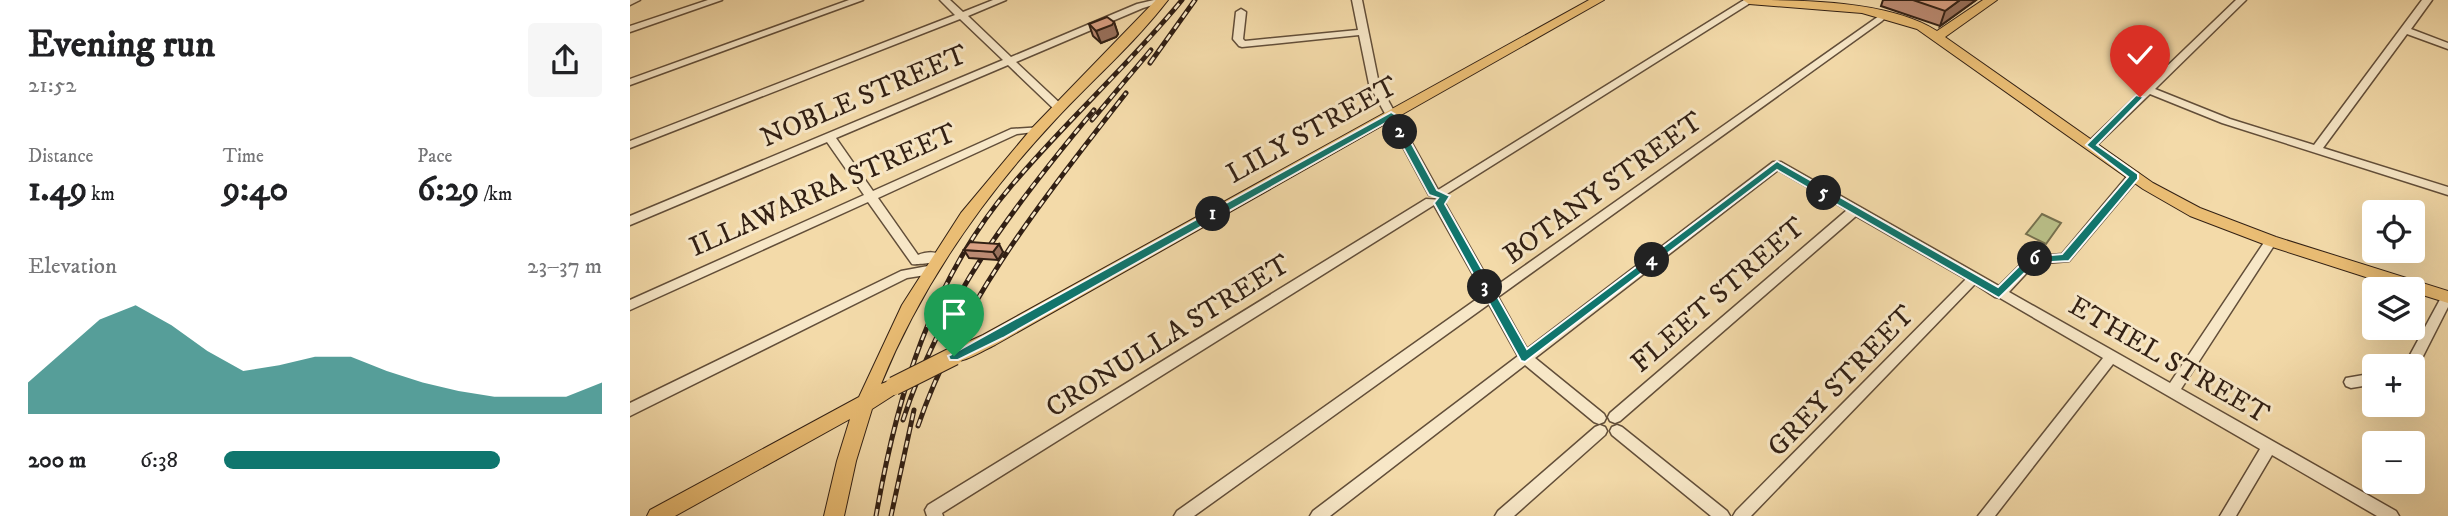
<!DOCTYPE html>
<meta charset="utf-8">
<style>
body{margin:0;font-family:"IM FELL DW Pica",serif;background:#f6f6f6;color:#202124;height:100vh;display:flex;flex-direction:column;font-size:26px;white-space:nowrap}
*{box-sizing:border-box;margin:0}
p{font-size:23px;color:#757577}
.icon{flex:none;width:38px;height:38px;fill:none;stroke:currentColor;stroke-width:2;stroke-linecap:round;stroke-linejoin:round}
.map{position:relative;flex:1;overflow:hidden}
.sheet{display:flex;flex-direction:column;background:#fff;width:630px}
.sheet>*{flex:none}
.fabs{position:absolute;left:1732px;top:200px;display:grid;gap:14px}
.fabs a{display:grid;place-items:center;width:63px;height:63px;border-radius:7px;background:#fff;box-shadow:0 7px 28px #0002;font-size:35px}
.pin{position:absolute;display:grid;place-items:center;width:60px;height:60px;color:#fff;margin:-72px -30px;border-radius:50% 50% 50% 0;rotate:-45deg;box-shadow:0 0 7px #0007}
.pin .icon{rotate:45deg}
.km{position:absolute;width:35px;height:35px;margin:-18px;border-radius:50%;background:#222;color:#fff;font-size:19px;line-height:35px;text-align:center}
.round{display:grid;place-items:center;flex:none;width:74px;height:74px;border-radius:7px;background:#f6f6f6}
.head{display:flex;align-items:center;justify-content:space-between;height:119px;padding:0 28px}
h1{font-size:38px;font-weight:800;line-height:52px}
.metrics{display:grid;grid-template-columns:repeat(3,1fr);gap:10px;height:119px;padding:7px 28px}
.metrics div{display:grid;align-content:center}
.metrics b{font-size:35px;font-weight:800}
.metrics small{font-size:19px;font-weight:400}
.metrics p{font-size:19px}
.chart{height:196px;padding:14px 28px}
.chart p{display:flex;justify-content:space-between}
.chart svg{width:100%;height:126px;margin-top:7px;fill:#0f766e;opacity:.7}
ul{padding:0 28px;list-style:none;font-size:23px}
li{display:grid;grid-template-columns:112px 84px 1fr;align-items:center;height:52px}
li i{height:18px;border-radius:9px;background:#0f766e}
main{display:flex;flex:1;min-height:0}
.map>svg:first-child{display:block}
.green{fill:#bac089;stroke:#76704e;stroke-width:2}
.lines{fill:none;stroke-linecap:round;stroke-linejoin:round}
.minor-casing{stroke:#624e39;stroke-width:3}
.major-casing{stroke:#322014;stroke-width:2}
.minor{fill:#f7e7c7;fill-rule:evenodd}
.major{fill:#eabd74;fill-rule:evenodd}
.rail-casing{stroke:#322014;stroke-width:5}
.rail{stroke:#f7e7c7;stroke-width:2.5;stroke-dasharray:7;stroke-linecap:butt}
.major-bridge-casing{stroke:#322014;stroke-width:20;stroke-linecap:butt}
.major-bridge{stroke:#eabd74;stroke-width:18}
.wall{fill:#bb8a72;stroke:#322014;stroke-width:2}
.shaded-wall{fill:#99715c;stroke:#322014;stroke-width:2}
.building{fill:#daa184;stroke:#322014;stroke-width:2}
.route{fill:#0f766e;stroke:#fff;stroke-width:2}
.labels{text-anchor:middle;dominant-baseline:central;stroke-width:6;stroke-linejoin:round;paint-order:stroke}
.street-label{font-size:28px;fill:#322014;stroke:#f7e7c7}
</style>
<main>
<section class="sheet">
<div class="head"><div><h1>Evening run</h1><p>21:52</p></div><a class="round"><svg class="icon" aria-label="share" viewBox="0 0 24 24"><path d="M12 15V3M7 8l5-5 5 5M5 13v7h14v-7"/></svg></a></div>
<div class="metrics">
<div><p>Distance</p><b>1.49<small> km</small></b></div>
<div><p>Time</p><b>9:40</b></div>
<div><p>Pace</p><b>6:29<small> /km</small></b></div>
</div>
<div class="chart"><p><span>Elevation</span>23–37 m</p>
<svg viewBox="0 0 160 44" preserveAspectRatio="none"><path d="M0 44V33L10 22L20 11L30 6L40 13L50 22L60 29L70 27L80 24L90 24L100 29L110 33L120 36L130 38L140 38L150 38L160 33V44z"/></svg>
</div>
<ul>
<li><b>200 m</b>6:38<i style="width:73%"></i></li>
</ul>
</section>
<div class="map">
<svg width="1818" height="516" viewBox="0 0 1818 516">
<rect width="100%" height="100%" fill="#f3daa9"/>
<filter id="stains"><feTurbulence type="fractalNoise" baseFrequency=".00286" numOctaves="4"/><feColorMatrix values="0 0 0 0 .2 0 0 0 0 .09 0 0 0 0 .02 0 0 0 .5 -.17"/></filter>
<radialGradient id="worn" r=".72"><stop offset=".6" stop-color="#630" stop-opacity="0"/><stop offset="1" stop-color="#630" stop-opacity=".3"/></radialGradient>
<path class="green" d="M1412,214L1431,223L1416,244L1396,234Z"/>
<g class="lines">
<g class="minor-casing">
<g id="minor">
<path d="M0,0H10L0,5Z"/>
<path d="M78,0H92L0,32V26Z"/>
<path d="M219,0H233L0,85V79Z"/>
<path d="M310,0H320L333,12L363,0H376L338,16L381,57L507,4L524,0L536,1L513,8L386,62L433,106L434,108L433,110H425L378,65L206,138L243,191L381,129L413,127L414,129L413,131L387,134L248,198L288,255C296,252 308,250 313,258L311,261C308,262 284,265 282,264L238,202L0,310V300L234,195L197,142L0,225V216L373,60L330,19L0,148V141L325,15Z"/>
<path d="M722,0H732L749,84L808,190L1114,0H1125L812,197L807,195H799L739,84L729,35L612,47L609,46L603,39L606,12L611,9L616,12L613,39L615,41L728,30Z"/>
<path d="M1606,0H1616L1525,89L1600,119L1684,145L1792,0H1802L1781,29L1818,43V49L1777,34L1693,148L1818,187V195L1592,123L1520,94L1465,147H1457L1456,145L1457,143Z"/>
<path d="M1249,16L1254,19L1252,21L868,297L897,349L1143,162H1151L1369,286L1398,257L1432,254L1500,173H1508L1510,176L1508,179L1439,261L1405,264L1379,292L1540,383L1637,238H1645L1647,241L1645,244L1551,389L1766,511L1769,516H1747L1642,455L1606,516H1590L1630,449L1483,364L1365,516H1348L1473,358L1370,298L1365,297L1345,284L1121,516H1103L1106,511L1336,279L1226,216L990,421L985,423L980,421L978,417L980,413L1217,210L1148,170L905,358L974,414L976,418L974,422L969,424L964,422L895,365L700,516H680L683,511L888,356L859,304L564,516H544L547,511L854,294L804,205L312,513L313,516H297L295,510L298,505L796,199L813,200L863,288Z"/>
<path d="M298,266L304,271L302,274L277,278L0,416V403L271,271Z"/>
<path d="M1818,293V307L1786,370L1783,371V366H1774L1813,294Z"/>
<path d="M1745,373V384L1721,388L1716,386L1714,382L1716,378Z"/>
<path d="M970,425L975,427L977,431L975,435L884,516H865L868,511L965,427Z"/>
<path d="M987,425L992,427L1097,511L1100,516H1081L982,435L980,431L982,427Z"/>
</g>
</g>
<g class="major-casing">
<g id="major">
<path d="M526,0H538C505,43 462,80 425,120C353,197 291,286 251,384L264,379L270,381L273,386L270,391L242,409L226,461L214,516H194L207,461L220,419L45,516H17L20,510L229,397L272,305L331,213L402,128Z"/>
<path d="M959,0H974L365,345C352,351 332,365 318,361L315,356L318,351L353,335Z"/>
<path d="M1113,0C1170,0 1259,0 1307,31L1353,0H1367L1315,37L1523,183L1570,208L1646,237L1818,291V303L1783,292V289H1773L1636,245L1560,216L1513,189L1287,29L1232,13L1119,4Z"/>
</g>
</g>
<use href="#minor" class="minor"/>
<use href="#major" class="major"/>
<g class="rail-casing">
<g id="rail">
<path d="M520,63L565,0"/>
<path d="M462,120L521,50"/>
<path d="M273,420C313,298 383,207 464,110"/>
<path d="M288,426C331,300 415,197 496,93"/>
<path d="M246,516C267,395 301,280 382,185C436,121 499,65 552,0"/>
<path d="M261,516L284,410"/>
</g>
</g>
<use href="#rail" class="rail"/>
<g class="major-bridge-casing">
<path id="major-bridge" d="M264,386L324,356"/>
</g>
<use href="#major-bridge" class="major-bridge"/>
</g>
<g class="wall">
<path d="M1253,0H1346L1310,26L1251,6Z"/>
<path d="M484,22L488,34L486,37L471,43L463,36L459,24Z"/>
<path d="M334,250L373,252L368,260L339,258Z"/>
</g>
<g class="shaded-wall">
<path d="M1330,0H1346L1310,26L1315,11Z"/>
<path d="M484,22L488,34L486,37L471,43L466,31Z"/>
<path d="M369,244L373,252L368,260L363,252Z"/>
</g>
<g class="building">
<path d="M1283,0H1330L1315,11Z"/>
<path d="M477,17L484,22L482,25L466,31L459,24Z"/>
<path d="M340,242L369,244L363,252L334,250Z"/>
</g>
<path class="route" d="M1506,95L1514,97L1467,145L1508,174V179L1439,261L1405,263L1369,298L1147,170L895,362L891,361L804,203L808,198L799,195L759,121L373,338L328,360H320L318,356L761,112L766,115L807,190L820,196L815,204L897,349L1147,161L1368,287L1398,257L1432,254L1498,177L1456,145Z"/>
<g class="labels">
<g class="street-label">
<text transform="translate(234 96) rotate(-23)">NOBLE STREET</text>
<text transform="translate(682 130) rotate(-29)">LILY STREET</text>
<text transform="translate(973 188) rotate(-36)">BOTANY STREET</text>
<text transform="translate(193 190) rotate(-24)">ILLAWARRA STREET</text>
<text transform="translate(1088 295) rotate(-41)">FLEET STREET</text>
<text transform="translate(538 336) rotate(-32)">CRONULLA STREET</text>
<text transform="translate(1539 360) rotate(30)">ETHEL STREET</text>
<text transform="translate(1211 381) rotate(-46)">GREY STREET</text>
</g>
</g>
<rect width="100%" height="100%" filter="url(#stains)"/>
<rect width="100%" height="100%" fill="url(#worn)"/>
</svg>
<div class="fabs">
<a><svg class="icon" aria-label="locate" viewBox="0 0 24 24"><circle cx="12" cy="12" r="6"/><path d="M12 2v4M12 18v4M2 12h4M18 12h4"/></svg></a>
<a><svg class="icon" aria-label="layers" viewBox="0 0 24 24"><path d="M12 4l9 5-9 5-9-5zM3 14l9 5 9-5"/></svg></a>
<a>+</a>
<a>−</a>
</div>
<div class="pin" style="left:324px;top:356px;background:#1e9e55"><svg class="icon" aria-label="arrive" viewBox="0 0 24 24"><path d="M6 21V4h12l-3 4 3 4H6"/></svg></div>
<div class="pin" style="left:1510px;top:97px;background:#d93025"><svg class="icon" aria-label="check" viewBox="0 0 24 24"><path d="M5 12l5 5 9-10"/></svg></div>
<b class="km" style="left:583px;top:214px">1</b>
<b class="km" style="left:770px;top:132px">2</b>
<b class="km" style="left:855px;top:287px">3</b>
<b class="km" style="left:1022px;top:260px">4</b>
<b class="km" style="left:1194px;top:193px">5</b>
<b class="km" style="left:1405px;top:259px">6</b>
</div>
</main>
